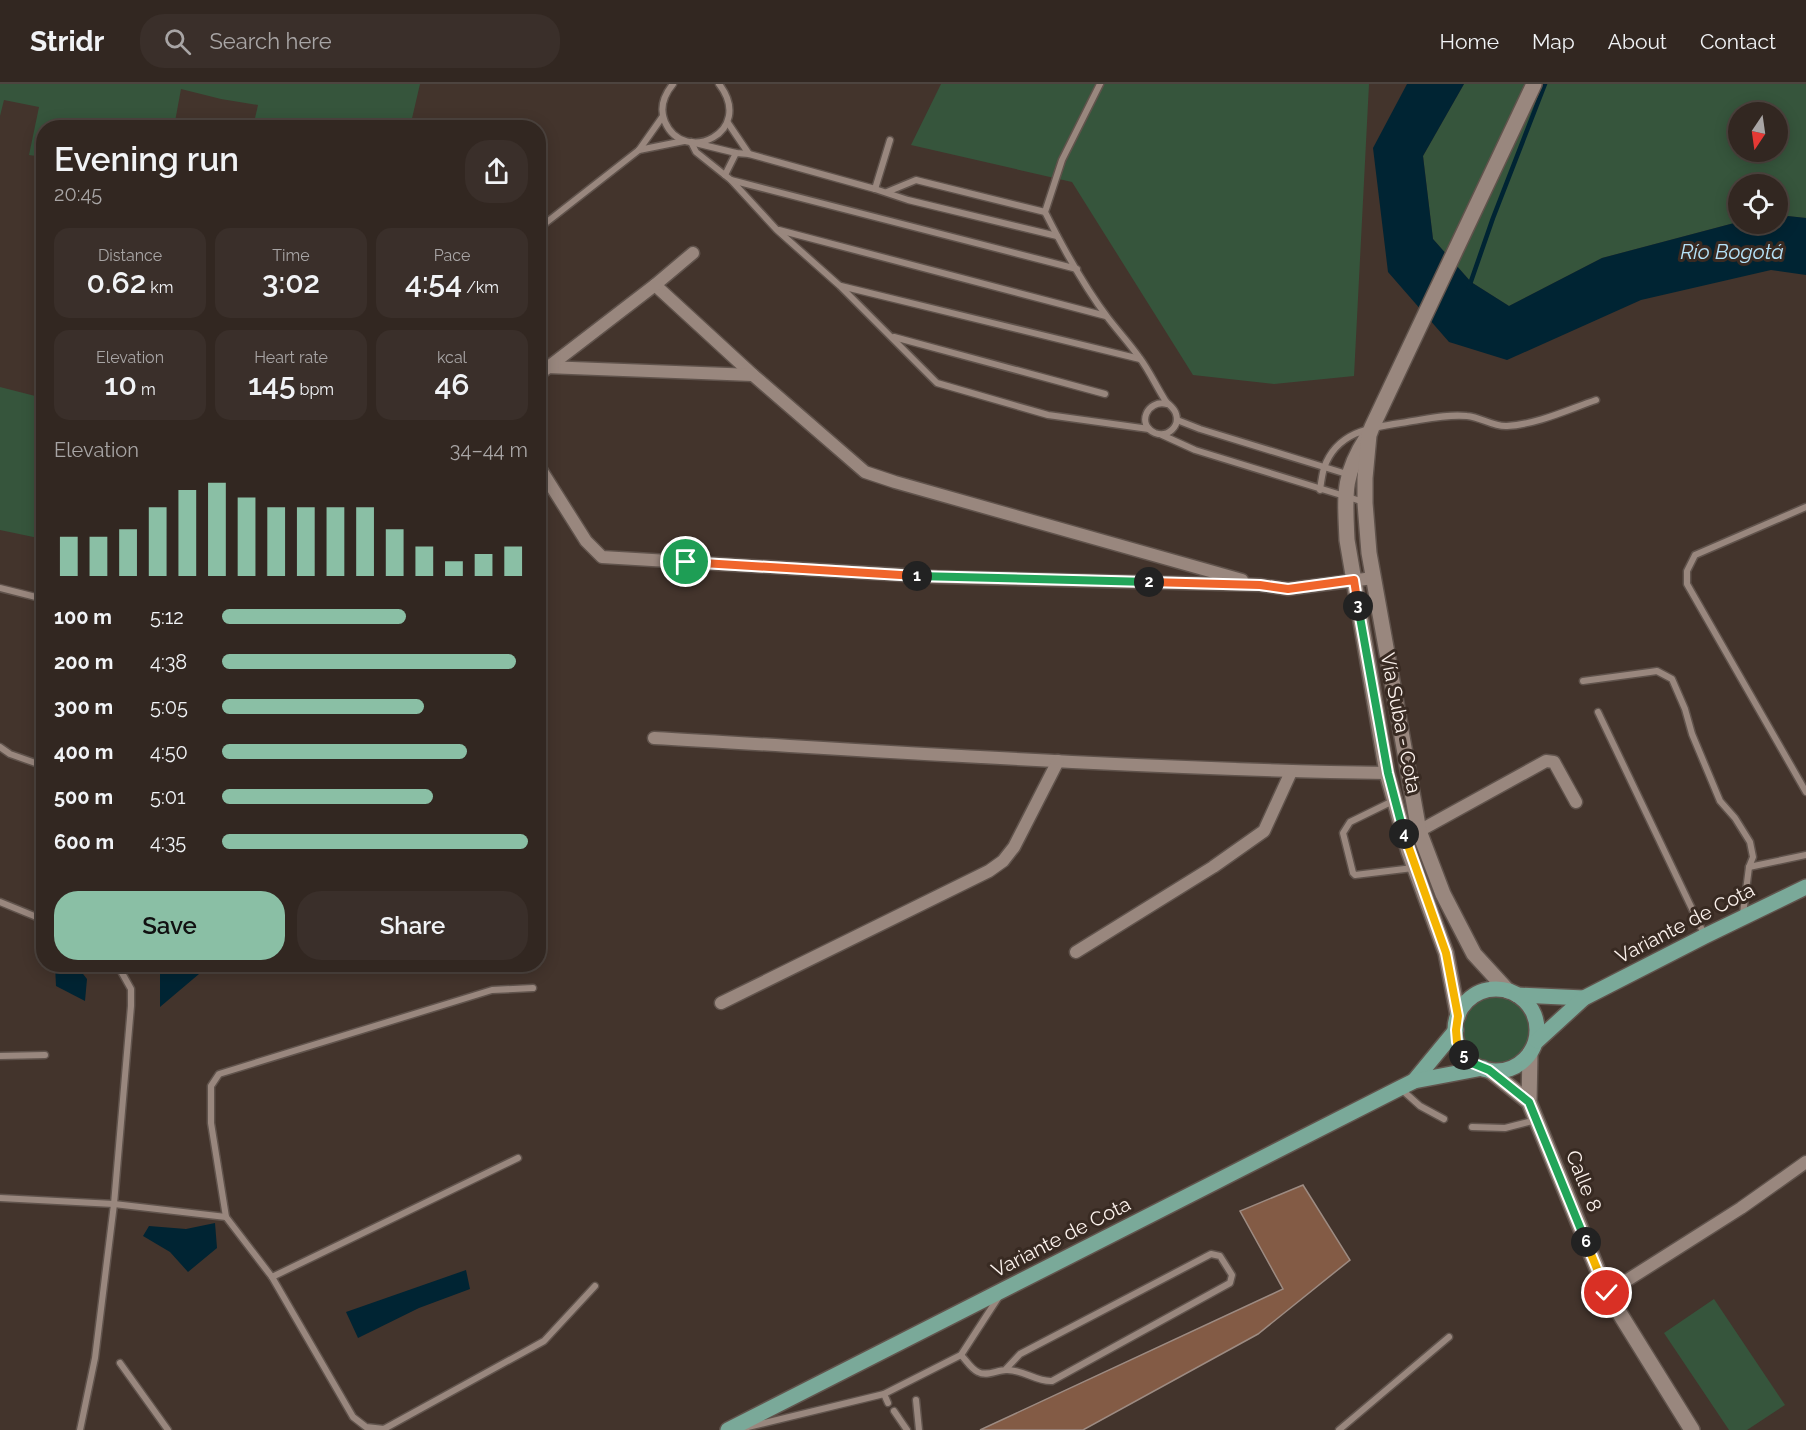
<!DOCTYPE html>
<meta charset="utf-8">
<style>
body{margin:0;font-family:Raleway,sans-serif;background:#3a2f2a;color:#f1f3f6;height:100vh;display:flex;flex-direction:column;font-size:22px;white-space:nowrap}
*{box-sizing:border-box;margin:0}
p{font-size:20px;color:#a8a5a5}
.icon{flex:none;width:33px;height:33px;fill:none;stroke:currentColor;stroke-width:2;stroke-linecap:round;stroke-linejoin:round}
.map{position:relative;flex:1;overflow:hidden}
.panel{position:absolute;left:36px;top:36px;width:510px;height:852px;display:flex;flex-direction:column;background:#322721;border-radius:24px;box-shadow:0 3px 15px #0003,0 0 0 2px #4d443f}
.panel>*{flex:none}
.needle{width:39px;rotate:193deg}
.controls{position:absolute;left:1728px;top:18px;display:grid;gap:12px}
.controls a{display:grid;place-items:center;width:60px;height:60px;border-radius:50%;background:#322721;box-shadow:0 3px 15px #0003,0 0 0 2px #4d443f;font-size:30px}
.pin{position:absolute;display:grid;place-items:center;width:51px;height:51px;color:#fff;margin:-26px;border:3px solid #fff;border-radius:50%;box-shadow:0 2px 6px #0007}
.km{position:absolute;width:30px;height:30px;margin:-15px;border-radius:50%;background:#222;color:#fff;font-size:16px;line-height:30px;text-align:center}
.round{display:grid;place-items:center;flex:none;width:63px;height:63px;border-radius:24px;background:#3a2f2a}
.head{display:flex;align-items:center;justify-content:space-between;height:102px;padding:0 18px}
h1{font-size:33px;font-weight:600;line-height:45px}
.figures{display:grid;grid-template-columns:repeat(3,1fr);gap:9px;height:102px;padding:6px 18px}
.figures div{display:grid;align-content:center;border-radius:15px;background:#3a2f2a;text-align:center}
.figures b{font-size:30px;font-weight:600}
.figures small{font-size:16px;font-weight:400}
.figures p{font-size:16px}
.chart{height:168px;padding:12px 18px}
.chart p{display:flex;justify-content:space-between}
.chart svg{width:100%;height:108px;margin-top:6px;stroke:#8abfa5;stroke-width:6}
.primary-button{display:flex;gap:12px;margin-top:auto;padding:12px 18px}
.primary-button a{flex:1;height:69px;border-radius:24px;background:#8abfa5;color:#111;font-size:24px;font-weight:600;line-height:69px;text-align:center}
.primary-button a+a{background:#3a2f2a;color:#f1f3f6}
ul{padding:0 18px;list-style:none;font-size:20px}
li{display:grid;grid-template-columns:96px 72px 1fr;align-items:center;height:45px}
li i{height:15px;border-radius:8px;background:#8abfa5}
header{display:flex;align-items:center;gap:36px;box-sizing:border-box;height:84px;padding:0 30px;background:#322721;border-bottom:2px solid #4d443f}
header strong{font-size:28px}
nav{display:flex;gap:33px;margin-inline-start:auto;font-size:21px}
.search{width:420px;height:54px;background:#3a2f2a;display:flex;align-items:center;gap:15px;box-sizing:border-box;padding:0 21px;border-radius:24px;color:#a8a5a5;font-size:22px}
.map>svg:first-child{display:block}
.green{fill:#36553c;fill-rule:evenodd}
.water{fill:#002433}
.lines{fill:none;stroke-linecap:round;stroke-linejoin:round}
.stream{stroke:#002433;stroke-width:4.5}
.building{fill:#835b45;stroke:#9d8b82;stroke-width:1.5}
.service-casing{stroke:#60534c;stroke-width:9}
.minor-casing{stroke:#60534c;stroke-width:15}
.secondary-casing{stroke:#60534c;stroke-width:18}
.primary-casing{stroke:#60534c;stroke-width:18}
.service{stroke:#99877e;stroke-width:6}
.minor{stroke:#99877e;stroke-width:12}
.secondary{stroke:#99877e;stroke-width:15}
.primary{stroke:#7aa999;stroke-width:15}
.split-1-casing{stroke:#fff;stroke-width:12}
.split-2-casing{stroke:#fff;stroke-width:12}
.split-3-casing{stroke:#fff;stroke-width:12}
.split-4-casing{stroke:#fff;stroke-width:12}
.split-5-casing{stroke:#fff;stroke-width:12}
.split-6-casing{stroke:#fff;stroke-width:12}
.split-7-casing{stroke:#fff;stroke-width:12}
.split-1{stroke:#f0652b;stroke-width:8}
.split-2{stroke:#22a559;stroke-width:8}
.split-3{stroke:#f0652b;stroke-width:8}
.split-4{stroke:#22a559;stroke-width:8}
.split-5{stroke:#f5b400;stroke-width:8}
.split-6{stroke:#22a559;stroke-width:8}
.split-7{stroke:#f5b400;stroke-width:8}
.labels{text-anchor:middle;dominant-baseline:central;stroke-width:6;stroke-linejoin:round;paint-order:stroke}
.street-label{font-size:20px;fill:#fbf1ec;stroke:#382a22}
.water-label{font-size:21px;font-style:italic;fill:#b5e2f8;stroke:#382a22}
</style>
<header>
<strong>Stridr</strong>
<div class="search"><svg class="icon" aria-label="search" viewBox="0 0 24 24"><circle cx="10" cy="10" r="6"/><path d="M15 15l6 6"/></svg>Search here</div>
<nav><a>Home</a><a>Map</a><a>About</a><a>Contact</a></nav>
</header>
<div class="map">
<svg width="1806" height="1346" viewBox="0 0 1806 1346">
<rect width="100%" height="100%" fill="#43342c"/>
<g class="green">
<path d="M0,0H420L410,43H253L258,21L221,15L181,5L174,43L44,44L43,73L29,71L39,23L4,16L0,32Z"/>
<path d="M941,0H1369L1354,292L1274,300L1193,291L1072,98L911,61Z"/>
<path d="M1464,0H1806V134L1778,131V100H1738V138L1602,174L1509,222L1471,198L1433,155L1423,72ZM1738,28H1778V68H1738Z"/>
<path d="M0,303L43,314V455L0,446Z"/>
<circle cx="1497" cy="946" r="35"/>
<path d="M1714,1215L1785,1321L1747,1346H1729L1664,1249Z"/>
</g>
<g class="water">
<path d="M1407,0H1464L1423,72L1433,155L1471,198L1509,222L1602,174L1738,138V140H1778V131L1806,134V191L1771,186L1641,216L1507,276L1449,258L1388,188L1373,64Z"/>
<path d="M55,881H76L87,895L85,917L56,902Z"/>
<path d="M160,881V880L252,881L232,890H199L160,923Z"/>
<path d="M215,1139L217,1164L188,1188L170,1168L143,1152L149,1142L186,1145Z"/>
<path d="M466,1186L470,1205L419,1224L358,1254L346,1228Z"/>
</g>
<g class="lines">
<path class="stream" d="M1469,203L1493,134L1545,0"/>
</g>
<path class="building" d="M1303,1101L1350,1176L1258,1250L1083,1346H980L1283,1205L1240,1127Z"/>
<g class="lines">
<g class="service-casing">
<g id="service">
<path d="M673,0C664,11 659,24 665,38C684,82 756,48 719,0"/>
<path d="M1100,0L1062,76L1045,128C1063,164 1083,201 1108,234C1118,247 1129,259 1139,273C1149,286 1156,302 1165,316C1168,321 1174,323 1176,330C1180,342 1168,354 1155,349C1136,341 1147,315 1167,320"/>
<path d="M728,39L749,70"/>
<path d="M691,58L696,68L731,96L777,146L840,202L937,299L1048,331L1149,345"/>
<path d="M691,58L736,69L749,70L875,105L908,116L1057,152"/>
<path d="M639,66L684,57"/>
<path d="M725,91L736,69"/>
<path d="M731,96L1077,185"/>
<path d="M875,105L890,56"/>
<path d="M887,108L916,96L1045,128"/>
<path d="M538,145L639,66L663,32"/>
<path d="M779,146L1106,232"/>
<path d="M841,202L1140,275"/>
<path d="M894,253L1105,310"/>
<path d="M1177,336L1200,345L1350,391"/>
<path d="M1162,351L1195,366L1364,418"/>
<path d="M1320,406C1321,399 1322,391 1324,384C1337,346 1374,343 1407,338C1427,335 1447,330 1467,332C1481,333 1493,343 1507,342C1538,340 1567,326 1596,316"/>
<path d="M1806,423L1695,471L1687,487V500L1806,708"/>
<path d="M0,504L44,515"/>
<path d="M1583,597L1650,588L1657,587L1672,595L1685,625L1692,650L1720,717L1735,734L1750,758L1753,773L1749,783L1743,830"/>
<path d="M1598,628L1705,852"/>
<path d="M0,663L10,670L44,682"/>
<path d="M1393,717L1350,738L1343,749L1353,789L1355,791L1413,784"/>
<path d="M1749,783L1806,771"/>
<path d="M0,818L44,836"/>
<path d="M533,904L492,906L219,990L211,1002V1039L226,1133L272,1193L353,1333L366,1343L384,1345L544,1257L595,1202"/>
<path d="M0,972L45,971"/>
<path d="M1401,1005L1420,1022L1444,1035"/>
<path d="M1472,1043L1505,1044L1536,1036"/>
<path d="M0,1114L114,1120L226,1133"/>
<path d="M272,1193L518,1074"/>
<path d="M961,1271C966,1276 971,1285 978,1288C987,1293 997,1286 1006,1286C1023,1285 1036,1298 1052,1297L1230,1199L1232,1191L1220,1172L1211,1170L1020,1270L1005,1286"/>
<path d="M120,1279L168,1346"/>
<path d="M884,1310L888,1319"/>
<path d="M916,1316L919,1346"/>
<path d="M894,1327L907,1346"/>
<path d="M744,1344L884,1310L961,1271L998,1214"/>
<path d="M80,1346L95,1274L114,1120L131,922V905L117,880"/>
<path d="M1339,1346L1449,1253"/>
</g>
</g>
<g class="minor-casing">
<g id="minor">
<path d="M655,201L753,291L865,388L895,398L1242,496"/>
<path d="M546,283L753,291"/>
<path d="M538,291L655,201L693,169"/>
<path d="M538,381L586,457L602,473L937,493L1260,501L1288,505L1373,494"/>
<path d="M654,654C898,668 1143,685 1387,689"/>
<path d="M1419,747L1546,677L1554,678L1576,718"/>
<path d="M1076,868L1213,783L1264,747L1291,688"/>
<path d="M721,919L989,787L1003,777L1014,763L1058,677"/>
<path d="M1607,1209L1741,1124L1806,1078"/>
</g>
</g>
<g class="secondary-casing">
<g id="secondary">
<path d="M1367,353C1342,392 1345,411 1347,456L1387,689L1409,768L1446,869L1458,932"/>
<path d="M1508,907L1474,870L1443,810L1419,747L1369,469L1365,419V394L1369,351L1372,343L1534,0"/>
<path d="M1530,969L1529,1018L1607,1209L1692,1346"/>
<path d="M1489,986L1529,1018"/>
</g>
</g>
<g class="primary-casing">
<g id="primary">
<circle cx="1496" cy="946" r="41"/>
<path d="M1517,911L1584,914"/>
<path d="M1537,957L1584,914L1705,852L1806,803"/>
<path d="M1414,997L1456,946"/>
<path d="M728,1346L1400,1004L1414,997L1483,984"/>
</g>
</g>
<use href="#service" class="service"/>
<use href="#minor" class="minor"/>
<use href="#secondary" class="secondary"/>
<use href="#primary" class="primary"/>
</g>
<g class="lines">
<g class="split-1-casing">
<path id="split-1" d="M686,478L917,492"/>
</g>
<g class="split-2-casing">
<path id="split-2" d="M917,492L1149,498"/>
</g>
<g class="split-3-casing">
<path id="split-3" d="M1149,498L1260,501L1288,505L1354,496L1358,522"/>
</g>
<g class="split-4-casing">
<path id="split-4" d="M1358,522L1388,689L1404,750"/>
</g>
<g class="split-5-casing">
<path id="split-5" d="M1404,750L1446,869L1458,932L1456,946L1457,958L1464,971"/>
</g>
<g class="split-6-casing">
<path id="split-6" d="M1464,971L1472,979L1489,986L1529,1018L1586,1158"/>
</g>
<g class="split-7-casing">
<path id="split-7" d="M1586,1158L1607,1209"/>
</g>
<use href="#split-1" class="split-1"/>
<use href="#split-2" class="split-2"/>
<use href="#split-3" class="split-3"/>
<use href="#split-4" class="split-4"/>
<use href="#split-5" class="split-5"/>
<use href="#split-6" class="split-6"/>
<use href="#split-7" class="split-7"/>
</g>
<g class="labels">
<g class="street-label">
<text transform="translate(1401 639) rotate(79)">Vía Suba - Cota</text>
<text transform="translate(1685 839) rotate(-27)">Variante de Cota</text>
<text transform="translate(1584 1097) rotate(68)">Calle 8</text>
<text transform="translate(1061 1153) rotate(-27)">Variante de Cota</text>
</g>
<g class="water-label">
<text x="1732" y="167">Río Bogotá</text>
</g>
</g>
</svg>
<div class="controls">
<a><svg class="needle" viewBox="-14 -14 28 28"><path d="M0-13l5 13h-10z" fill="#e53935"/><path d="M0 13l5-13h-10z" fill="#a8a5a5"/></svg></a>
<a><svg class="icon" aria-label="locate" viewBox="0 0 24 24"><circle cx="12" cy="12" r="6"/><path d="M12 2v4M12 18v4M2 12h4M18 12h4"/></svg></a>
</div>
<div class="pin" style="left:686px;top:478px;background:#1e9e55"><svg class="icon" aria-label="arrive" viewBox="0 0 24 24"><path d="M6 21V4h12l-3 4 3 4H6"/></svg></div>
<div class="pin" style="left:1607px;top:1209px;background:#d93025"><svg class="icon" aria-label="check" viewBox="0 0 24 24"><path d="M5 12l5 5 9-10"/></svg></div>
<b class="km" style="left:917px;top:492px">1</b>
<b class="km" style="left:1149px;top:498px">2</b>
<b class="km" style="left:1358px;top:522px">3</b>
<b class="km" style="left:1404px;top:750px">4</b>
<b class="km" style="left:1464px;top:971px">5</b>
<b class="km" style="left:1586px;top:1158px">6</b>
<section class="panel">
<div class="head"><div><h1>Evening run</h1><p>20:45</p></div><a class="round"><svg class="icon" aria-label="share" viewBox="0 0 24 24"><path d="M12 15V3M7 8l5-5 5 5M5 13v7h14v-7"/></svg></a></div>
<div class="figures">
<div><p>Distance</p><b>0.62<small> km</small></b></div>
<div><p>Time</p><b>3:02</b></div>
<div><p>Pace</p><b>4:54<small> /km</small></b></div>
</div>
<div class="figures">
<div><p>Elevation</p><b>10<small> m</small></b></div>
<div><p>Heart rate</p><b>145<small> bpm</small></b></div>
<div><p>kcal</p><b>46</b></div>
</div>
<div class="chart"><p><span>Elevation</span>34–44 m</p>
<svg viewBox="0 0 160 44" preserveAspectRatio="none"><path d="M5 44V28M15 44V28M25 44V25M35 44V16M45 44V9M55 44V6M65 44V12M75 44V16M85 44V16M95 44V16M105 44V16M115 44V25M125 44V32M135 44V38M145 44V35M155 44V32"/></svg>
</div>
<ul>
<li><b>100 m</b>5:12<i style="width:60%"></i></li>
<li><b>200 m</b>4:38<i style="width:96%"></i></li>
<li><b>300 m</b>5:05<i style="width:66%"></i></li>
<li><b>400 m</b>4:50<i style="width:80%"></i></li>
<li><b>500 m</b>5:01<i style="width:69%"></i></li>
<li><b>600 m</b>4:35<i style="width:100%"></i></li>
</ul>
<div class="primary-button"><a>Save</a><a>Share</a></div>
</section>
</div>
